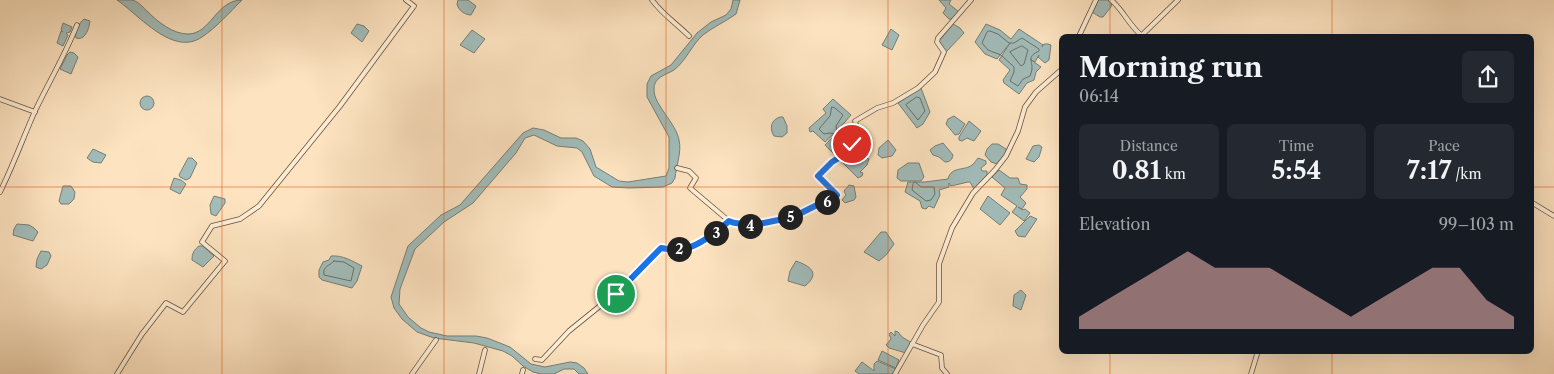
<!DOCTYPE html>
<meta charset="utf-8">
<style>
body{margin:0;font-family:"Libre Caslon Text",serif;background:#242831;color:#f1f3f6;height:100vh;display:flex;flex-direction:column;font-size:19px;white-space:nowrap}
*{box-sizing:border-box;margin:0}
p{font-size:16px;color:#9ea1a6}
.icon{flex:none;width:28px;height:28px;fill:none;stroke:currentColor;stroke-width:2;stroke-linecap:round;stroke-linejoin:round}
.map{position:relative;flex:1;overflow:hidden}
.sheet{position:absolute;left:1059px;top:34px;width:475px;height:320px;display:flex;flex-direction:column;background:#171b24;border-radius:8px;box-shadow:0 5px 20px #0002}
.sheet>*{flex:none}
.pin{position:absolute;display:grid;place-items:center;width:42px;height:42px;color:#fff;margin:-21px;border:2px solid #fff;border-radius:50%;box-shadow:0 1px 5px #0007}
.km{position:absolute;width:25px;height:25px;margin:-12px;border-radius:50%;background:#222;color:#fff;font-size:14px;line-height:25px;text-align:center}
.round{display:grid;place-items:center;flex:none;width:52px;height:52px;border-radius:8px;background:#242831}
.overview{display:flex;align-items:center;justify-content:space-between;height:85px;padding:0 20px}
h1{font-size:28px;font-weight:700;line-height:38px}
.stats{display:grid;grid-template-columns:repeat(3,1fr);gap:8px;height:85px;padding:5px 20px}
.stats div{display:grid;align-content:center;border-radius:8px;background:#242831;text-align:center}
.stats b{font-size:25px;font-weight:700}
.stats small{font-size:14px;font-weight:400}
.stats p{font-size:14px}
.chart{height:140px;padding:10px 20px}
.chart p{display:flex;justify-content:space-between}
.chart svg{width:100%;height:90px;margin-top:5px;fill:#c59692;opacity:.7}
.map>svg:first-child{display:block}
.water{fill:#a2bdbb;stroke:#767f76}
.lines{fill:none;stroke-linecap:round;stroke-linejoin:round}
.shore{stroke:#6c7064;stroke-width:1}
.minor-casing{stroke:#67523a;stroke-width:5.5}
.minor{stroke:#feedd6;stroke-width:4}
.route-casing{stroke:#fff;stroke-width:10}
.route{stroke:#1a73e8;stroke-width:6}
.grid{fill:none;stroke:#df560c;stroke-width:1;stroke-opacity:0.55}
</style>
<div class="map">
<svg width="1554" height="374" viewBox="0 0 1554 374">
<rect width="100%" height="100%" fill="#fde3c0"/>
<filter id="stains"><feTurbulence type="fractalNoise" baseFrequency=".004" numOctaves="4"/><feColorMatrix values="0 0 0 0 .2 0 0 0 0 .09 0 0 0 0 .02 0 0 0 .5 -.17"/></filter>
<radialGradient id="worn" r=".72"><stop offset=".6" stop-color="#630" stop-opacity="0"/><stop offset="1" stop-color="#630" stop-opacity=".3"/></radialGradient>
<g class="water">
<path d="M117,0C121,0 128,0 132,0C138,1 144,8 148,12C158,22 173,34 188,34C211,34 216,0 242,0C230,12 217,27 202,37C173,57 139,15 117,0Z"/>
<path d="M458,0H468L476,6L471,15C465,15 458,10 457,4Z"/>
<path d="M733,0H740L736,14C725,22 713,27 703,35C693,43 686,61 674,70C666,75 653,77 654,90C654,105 676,123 679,140C682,152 676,166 675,178L672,183L663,187L629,188L612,187L594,176L582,152L577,148L557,146L534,135L525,138L516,153L473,203L444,222L415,249L400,289L399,304L408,317L421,328L429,332L447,336H476L487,338L510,347L531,364L545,367L570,362L577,363L584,368L588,374H579L574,369H564L554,374H541L533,372L523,366L512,356L503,351L474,343L434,338L417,332L402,319L394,308L391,297L408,246L441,215L460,205L523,133L533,128L544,130L561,138H576L583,141L590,149L596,167L619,181L628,182L666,176L669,168V137L647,97V84L651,76L671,65L697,33L711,22L726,15L731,9Z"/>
<path d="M939,0H951L949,4L959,12L953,19H949L943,13L946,8Z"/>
<path d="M1098,0H1109L1112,2L1111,7L1103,17H1100L1092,12Z"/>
<path d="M84,19L90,21C89,29 85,41 76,38C74,32 79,23 84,19Z"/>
<path d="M63,23L72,27L70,32L66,33L68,35L63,46L57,43L61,31L63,32L61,30Z"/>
<path d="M357,24L364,26L369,31L362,42L351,33Z"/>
<path d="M953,24L960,28L964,33L946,52L939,41Z"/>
<path d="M986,24L1000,30L1011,39L1019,29L1043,45L1042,47L1044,44H1048L1051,45L1049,60L1045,63L1038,57L1039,55L1035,62L1030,59L1041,67L1036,72L1034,80L1027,83L1019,94L1004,83L1003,80L1010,70L999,60L1010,43L997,59L985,54L975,42Z"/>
<path d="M891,29L899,35L892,50L882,45Z"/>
<path d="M472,30L485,39L474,53L460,45Z"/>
<path d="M70,52L74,53L78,57L71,74L60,69L67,55Z"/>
<path d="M921,88L930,112L923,124L917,128L898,103Z"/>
<circle cx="147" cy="103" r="7"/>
<path d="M833,99L851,115L838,130L825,142L813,131L810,132L809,128L826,113L823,109Z"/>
<path d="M954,116L965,124L959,134L955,135L946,124L948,119Z"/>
<path d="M780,117H783L787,126V133L782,137L774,136C769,128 771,120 780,117Z"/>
<path d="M969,121L981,131L974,141L967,138L962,141L959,140V137Z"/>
<path d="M842,128L851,134V136L834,154L825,145Z"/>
<path d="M888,140L896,150L892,156L882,158L878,155L879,148Z"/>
<path d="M943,143L953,155C952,160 950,162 945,162L939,157L933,155L930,150L935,146Z"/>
<path d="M992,144H998L1006,149L1007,152L997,164L991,162L985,155L987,149Z"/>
<path d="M1039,145L1042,147L1039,157L1034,162L1026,159L1033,146Z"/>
<path d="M93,149L106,155L101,163L93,162L87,158Z"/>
<path d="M855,154L869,159L867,165L860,172L863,173L862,176L858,178L842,162Z"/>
<path d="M188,158H192L197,163L190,178L186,180L180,177L179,175Z"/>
<path d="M978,158L986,161V164L981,168L982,171H987V175L974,189L970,182H968L951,186L949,183V187L939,190L940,195L934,208L929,206L926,209L922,208L920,201L905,192L908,182H925L948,179C951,166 965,171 972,165C975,163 976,160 978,158Z"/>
<path d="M908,163H919L924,177L921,181H901L897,178L898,170Z"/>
<path d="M999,170L1010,178H1018L1020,184L1027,185V189L1020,197L1026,203L1022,209L1018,207L1022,210L1025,209L1030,213L1024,221L1012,212L1017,206L1001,195L1005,188L992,177Z"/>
<path d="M174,178L181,180L186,184L180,194L170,189Z"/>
<path d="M849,185L854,186L856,197L854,200L845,203L842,200L846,195L844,191Z"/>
<path d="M63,186H71L75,192L74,199L69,204H61L59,201Z"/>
<path d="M214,196L225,199V203L216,216L211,214L210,205Z"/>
<path d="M988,196L1010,213L1000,225L980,209Z"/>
<path d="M1030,216L1037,219L1025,237L1018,236L1015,231Z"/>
<path d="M17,224L29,225L34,228L38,232L33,241L13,235L14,229Z"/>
<path d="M881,232H886L894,244L887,254L879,261L864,252Z"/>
<path d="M199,246H203L214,256L203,267L192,260C192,253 194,250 199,246Z"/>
<path d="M41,251L49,252L51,256L47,265L41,269L36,267L37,259Z"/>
<path d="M331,256C343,255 352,261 362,266L357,281L352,288L322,280L319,277V270L323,262L329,260Z"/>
<path d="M796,261C810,266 821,273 805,286L788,281L790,271Z"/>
<path d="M1021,290L1026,295L1021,310L1013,306L1014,295Z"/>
<path d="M895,331L898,332L902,337L912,343L906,353L889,348L886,345L891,339L889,334L891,332L895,336Z"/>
<path d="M882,351L899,360L896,368L878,360Z"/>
<path d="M877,361L896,369L894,374H859L855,371L862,362L874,371V364Z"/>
</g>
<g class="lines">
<g class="shore">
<path d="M990,31L998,34L1009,43H1014L1022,38L1039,49V51C1027,57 1032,59 1032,68C1032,71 1031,73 1030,76L1023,79L1018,86L1010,81L1014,72V67L1001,55L988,50L982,43L987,32Z"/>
<path d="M1022,46L1028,50L1024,64L1021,66L1010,52Z"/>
<path d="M917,97L920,98L925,111L918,120L906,105Z"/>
<path d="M832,107L835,108L843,115L836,126L837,132L843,136L839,140L836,139L835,134L830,133L824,134L819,129L830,116Z"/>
<path d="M915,182L921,187H934L935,194L931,200L926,201L912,190L913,184Z"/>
<path d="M334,261L344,262L354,268L351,281L324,275C322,266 330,266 334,261Z"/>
</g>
<g class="minor-casing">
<g id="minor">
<path d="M652,0C662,14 677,24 689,36"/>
<path d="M1111,0C1123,10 1129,25 1141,35"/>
<path d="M1079,36L1096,0"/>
<path d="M1141,36L1178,0"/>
<path d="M0,99L35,112"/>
<path d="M677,168L689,171L696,178L690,188L729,221"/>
<path d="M0,192C13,166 23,138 35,111C49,82 65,55 77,25"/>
<path d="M1531,202L1554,216"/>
<path d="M912,344L941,355L942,368L947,374"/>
<path d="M535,359L542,360L569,331L616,293L661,248C669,249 677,251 685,249C701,244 717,232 729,221C736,225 742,222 749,226L793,217L821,203L828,202L837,195L817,176L832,162L848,153L857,138L858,132L855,121L877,108L893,103L918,88L935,72L944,52L937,42L938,38L971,0"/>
<path d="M117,374L142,334L166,303L183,312L225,261L202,242L212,226L240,219L259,206L340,106L414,6L406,0"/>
<path d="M412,374L436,340"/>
<path d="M479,374L485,350"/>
<path d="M522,374L523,370"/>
<path d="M895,374L923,325L939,302V264L952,228L973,193L995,170L1006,156L1018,131L1025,107L1036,92L1061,70"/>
<path d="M1251,374L1258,351"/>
</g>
</g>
<use href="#minor" class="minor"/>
</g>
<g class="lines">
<g class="route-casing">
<path id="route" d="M616,294L661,248C669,249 677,251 685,249C701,244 717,232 729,221C736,225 742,222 749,226L793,217L821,203L828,202L837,195L818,176L832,162L848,152L852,144"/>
</g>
<use href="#route" class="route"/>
</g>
<path class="grid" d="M222,0V374M444,0V374M666,0V374M888,0V374M1110,0V36M1332,0V36M0,187H1061M1531,187H1554M1110,351V374M1332,351V374"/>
<rect width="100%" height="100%" filter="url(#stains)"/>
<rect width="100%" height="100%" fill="url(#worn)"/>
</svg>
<div class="pin" style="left:616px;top:294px;background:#1e9e55"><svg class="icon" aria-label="arrive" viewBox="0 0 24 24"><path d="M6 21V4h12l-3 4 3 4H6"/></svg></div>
<div class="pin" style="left:852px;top:144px;background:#d93025"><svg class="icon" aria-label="check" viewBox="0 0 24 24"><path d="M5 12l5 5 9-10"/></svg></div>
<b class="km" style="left:679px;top:249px">2</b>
<b class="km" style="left:716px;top:233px">3</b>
<b class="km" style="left:750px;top:226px">4</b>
<b class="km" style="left:790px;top:217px">5</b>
<b class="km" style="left:827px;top:202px">6</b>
<section class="sheet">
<div class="overview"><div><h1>Morning run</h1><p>06:14</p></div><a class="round"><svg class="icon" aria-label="share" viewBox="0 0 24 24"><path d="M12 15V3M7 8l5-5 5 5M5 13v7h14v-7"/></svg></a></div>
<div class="stats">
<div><p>Distance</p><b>0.81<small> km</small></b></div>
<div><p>Time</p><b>5:54</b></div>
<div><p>Pace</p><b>7:17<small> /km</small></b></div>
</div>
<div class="chart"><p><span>Elevation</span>99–103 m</p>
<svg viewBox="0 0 160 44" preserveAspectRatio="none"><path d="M0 44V38L10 30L20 22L30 14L40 6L50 14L60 14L70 14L80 22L90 30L100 38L110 30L120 22L130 14L140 14L150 30L160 38V44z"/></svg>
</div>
</section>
</div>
